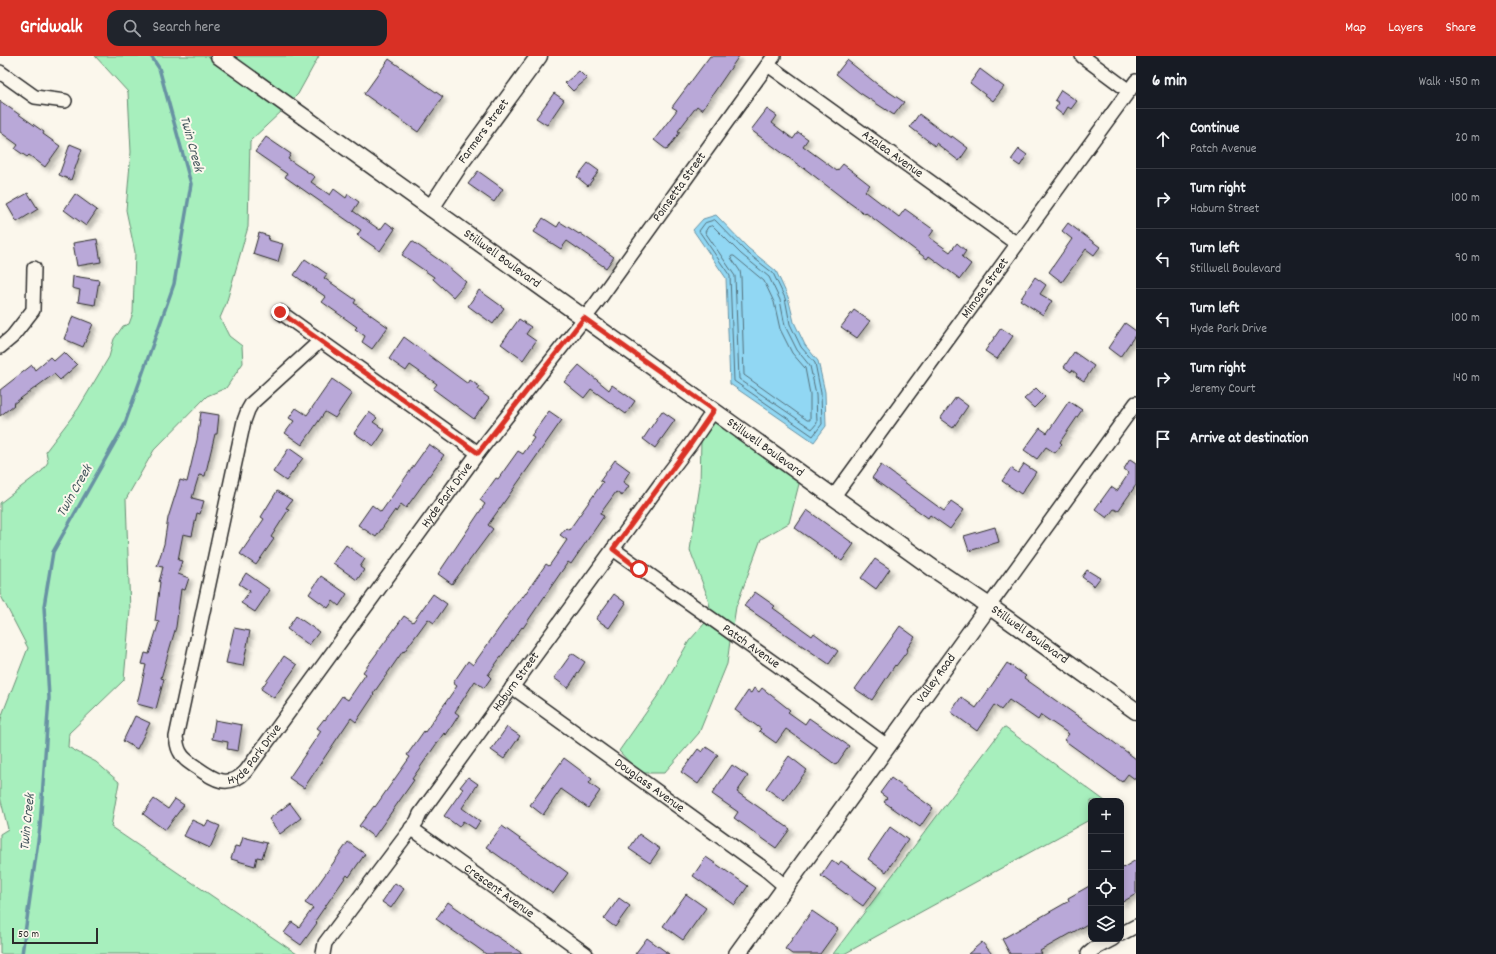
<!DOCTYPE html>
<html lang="en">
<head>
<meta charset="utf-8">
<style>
	body { margin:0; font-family:Dekko,sans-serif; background:#20242c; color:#f1f3f6 }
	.controls { position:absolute; right:12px; bottom:12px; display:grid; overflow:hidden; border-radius:8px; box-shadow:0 2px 10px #0003 }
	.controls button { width:36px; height:36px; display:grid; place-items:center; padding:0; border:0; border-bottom:1px solid #363941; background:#171b24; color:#f1f3f6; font:20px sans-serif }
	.scale { position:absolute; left:12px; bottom:10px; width:86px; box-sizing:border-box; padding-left:4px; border:2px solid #2b2b2b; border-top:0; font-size:11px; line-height:14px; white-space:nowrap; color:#2b2b2b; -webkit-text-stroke:3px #fbf7ec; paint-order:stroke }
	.stop { position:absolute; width:12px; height:12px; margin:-9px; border:3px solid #d93025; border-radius:50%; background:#fff }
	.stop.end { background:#d93025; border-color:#fff; box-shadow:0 1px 4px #0008 }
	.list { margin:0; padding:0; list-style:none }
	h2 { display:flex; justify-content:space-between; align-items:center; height:52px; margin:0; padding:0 16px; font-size:17px }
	h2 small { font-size:13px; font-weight:400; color:#9ea1a6 }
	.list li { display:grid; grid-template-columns:26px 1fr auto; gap:12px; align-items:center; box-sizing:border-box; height:60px; padding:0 16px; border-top:1px solid #363941 }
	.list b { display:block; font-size:15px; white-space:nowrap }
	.list p { margin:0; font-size:13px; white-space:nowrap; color:#9ea1a6 }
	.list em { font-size:13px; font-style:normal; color:#9ea1a6 }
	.icon { flex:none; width:22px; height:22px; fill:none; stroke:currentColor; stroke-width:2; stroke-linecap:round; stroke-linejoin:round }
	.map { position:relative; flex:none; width:1136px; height:898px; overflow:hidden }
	header { display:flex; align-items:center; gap:24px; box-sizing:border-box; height:56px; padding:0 20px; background:#d93025; color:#fff }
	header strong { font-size:19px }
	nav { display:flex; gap:22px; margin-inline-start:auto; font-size:14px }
	.search { width:280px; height:36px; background:#20242c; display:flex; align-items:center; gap:10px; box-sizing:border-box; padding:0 14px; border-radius:12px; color:#9ea1a6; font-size:15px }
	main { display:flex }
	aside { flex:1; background:#171b24 }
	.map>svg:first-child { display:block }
	.green { fill:#a7efbd; stroke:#698d74 }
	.water { fill:#91d7f3; stroke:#6892a3 }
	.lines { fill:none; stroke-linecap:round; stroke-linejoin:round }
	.shore { stroke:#54707b; stroke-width:1 }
	.stream { stroke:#6892a3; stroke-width:3.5 }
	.building { fill:#b9a8d8; stroke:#2b2b2b; filter:url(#shadow) }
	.minor-casing { stroke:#2b2b2b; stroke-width:16 }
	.tertiary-casing { stroke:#2b2b2b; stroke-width:19 }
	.minor { stroke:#fbf7ec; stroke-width:13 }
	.tertiary { stroke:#fbf7ec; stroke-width:16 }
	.route { stroke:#d93025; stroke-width:5 }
	.labels { text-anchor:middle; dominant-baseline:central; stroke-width:4; stroke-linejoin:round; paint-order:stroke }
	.street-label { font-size:13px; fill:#2b2b2b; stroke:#fbf7ec }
	.water-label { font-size:14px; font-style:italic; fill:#44565d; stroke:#fbf7ec }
</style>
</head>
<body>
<header>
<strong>Gridwalk</strong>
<div class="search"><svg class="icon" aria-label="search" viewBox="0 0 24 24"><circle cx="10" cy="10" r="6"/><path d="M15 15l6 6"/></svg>Search here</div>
<nav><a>Map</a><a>Layers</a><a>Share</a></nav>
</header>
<main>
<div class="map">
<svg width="1136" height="898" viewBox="0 0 1136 898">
	<defs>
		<filter id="shadow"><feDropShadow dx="3.5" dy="3.5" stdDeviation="2" flood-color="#0004"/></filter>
	</defs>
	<rect width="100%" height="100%" fill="#fbf7ec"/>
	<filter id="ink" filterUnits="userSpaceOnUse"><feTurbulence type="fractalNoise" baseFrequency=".025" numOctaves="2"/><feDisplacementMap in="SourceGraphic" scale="8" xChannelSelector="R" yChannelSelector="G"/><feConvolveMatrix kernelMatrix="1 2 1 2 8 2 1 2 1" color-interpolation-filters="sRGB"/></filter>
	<g filter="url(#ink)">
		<path class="green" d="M95,0H208L283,54L250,85L248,171L226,248L220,262L229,280L242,290L243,307L226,332L207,340L154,394L126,443L130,555L124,624L69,677L68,691L96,706L119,726L111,771L297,898H0V778L8,773L0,741V670L2,659L28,592L0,538V447L42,415L48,406L46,395L78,353L109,301L114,283L123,270L129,268L133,257L135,196L126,154L131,96L128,36Z
			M231,0H319L298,38L292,44Z
			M715,363L800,424L789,467L761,483L736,551L733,570L711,555L707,539L690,494L700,429L701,382Z
			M705,567L730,585L727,608L699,677L664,717H644L631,708L619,695L659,638L689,585Z
			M1004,671L1105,745H1091V763L844,898H833Z"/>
		<path class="water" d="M716,159L748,192L776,215L788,241L794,266L805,289L818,305L825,336L826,370L814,386L730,328L726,222L693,174L703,163Z"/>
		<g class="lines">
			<path class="shore" d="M715,164L745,195L773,217L785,242L790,268L801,291L815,307L821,337L822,368L813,380L734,325L730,220L699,175L705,167Z
				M713,170L741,198L769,221L780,244L785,270L797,294L810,310L816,338L817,367L812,373L739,323L735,220L705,176L708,171Z
				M732,200H734L764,225L774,246L780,273L792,297L805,312L810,338V364H807L744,319L741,221L740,215L731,202Z"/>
			<path class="stream" d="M22,898L40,771L49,642L44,550L53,496L124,370L174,228L191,128L159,12L151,0"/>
		</g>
		<path class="building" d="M710,0H739L702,54L697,50L678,75L680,76L667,94L654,84L677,54L672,51Z
			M389,3L443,41L418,76L364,38Z
			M847,4L877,28L904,46L894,59L860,37L836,18Z
			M980,13L1004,31L993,45L970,27Z
			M579,15L587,23L573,35L565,27Z
			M1061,34L1077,45L1071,53L1068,51L1063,59L1055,53L1059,47L1055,44Z
			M554,37L564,44L547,69L536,62Z
			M0,45L44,76L43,78L60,90L45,111L29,99L27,101L15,93L18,89L0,76Z
			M767,53L777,60L772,67L793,83L798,76L808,83L803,90L837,115L843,108L870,129L865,135L899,161L905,153L934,174L929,181L950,196L957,187L966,195L962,201L971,208L960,223L929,200L927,203L866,157L865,158L844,143L804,112V113L751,74Z
			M919,58L951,82L952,80L968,92L959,105L936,87L935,90L910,71Z
			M266,81L291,98L288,103L315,121L311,126L330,139L334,133L346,142L348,138L359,146L353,155L380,174L386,166L395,173L380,195L357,179L361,174L285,121L287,118L255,96Z
			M70,88L82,93L71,124L59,119Z
			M1019,93L1027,99L1020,110L1011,104Z
			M588,107L599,115L588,130L577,121Z
			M478,115L503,133L494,146L468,128Z
			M28,137L38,153L17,166L7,149Z
			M75,138L97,154L86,170L64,154Z
			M543,162L557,171L560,166L579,178L580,177L614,201L606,212L567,185L561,193L534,176Z
			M1068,167L1100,191L1094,199L1086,193L1062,226L1049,216L1072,183L1062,175Z
			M259,177L269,180L268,184L283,188L278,206L253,198Z
			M97,183L101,206L77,210L73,187Z
			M412,185L442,206L466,226L453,241L433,223L434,221L402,199Z
			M305,203L327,218L324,222L356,244L354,247L388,271L372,293L362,286L365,280L355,273L357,271L322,246L326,241L294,219Z
			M73,220L99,224L95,249L78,246L80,234L72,232Z
			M1035,221L1046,229L1040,238L1052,245L1043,259L1020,244Z
			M479,234L504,252L493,268L468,250Z
			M854,254L870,265L857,282L841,271Z
			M73,260L93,268L83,291L64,283Z
			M519,263L531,271L526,278L536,285L523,304L501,288Z
			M1125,267L1136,275V278L1120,301L1108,292Z
			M1001,272L1013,280L997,303L985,295Z
			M404,281L468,328L470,324L480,331L478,334L489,342L474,363L433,333L437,328L410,309L406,315L389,303Z
			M64,296L77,309L60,324L54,318L13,348L14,349L0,360V334L32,309L35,314L50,301L54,305Z
			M1074,296L1094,310L1084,325L1076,320L1077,318L1072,314L1071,316L1064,311Z
			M579,309L609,334L612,329L635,345L626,358L591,333L584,342L564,326Z
			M332,323L352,337L335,362L325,356L302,389L285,377L294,365L289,362L296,352L307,359Z
			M1036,332L1045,341L1034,352L1024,343Z
			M956,341L968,350L953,372L940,363Z
			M1069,345L1082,354L1060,386L1062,388L1055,397L1046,391L1037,403L1024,394L1040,372L1047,377Z
			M549,355L562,364L488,469L493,473L452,528L438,518L485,448L480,444L496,422L498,423L518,395L523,398L534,382L531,380Z
			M662,355L675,364L655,392L643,383Z
			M201,356L219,359L217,378H215L205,420L199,419L192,442L204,445L200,458L197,457L192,480L183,478L178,504L182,505L178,518L189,522L185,534L181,533L176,571L161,622L164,623L156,653L137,648L146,609L142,608L145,597L149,598L159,566L155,565L160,526H159L163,511L157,510L164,488L168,462L180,424L187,426L197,384Z
			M369,356L377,362L373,366L385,374L374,390L354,377Z
			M429,388L444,399L406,452L401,448L396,456L395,454L376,481L358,469L372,449L381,456Z
			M289,392L303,402L286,425L273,416Z
			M1130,403L1136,407V429L1118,455L1114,453L1107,462L1095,453L1111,431L1117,435L1129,417L1124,413Z
			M615,404L630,415L623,426L629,430L622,440L616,436L600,458L604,460L571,508L568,506L523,572L522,571L488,619L491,622L484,632L475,625L455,656L459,659L446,679L444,677L412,723L414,724L374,781L359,770L374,750L375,751L410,701L407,699L424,675L425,676L457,630L453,627L468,605L473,609L522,540L523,541L546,508L549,510L567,484L560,479L566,472L569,474L603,426L600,425Z
			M1024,408L1036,416L1021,438L1002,425L1011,412L1018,417Z
			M881,409L944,455L951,445L964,454L950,473L930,459L928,462L872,422Z
			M277,435L292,444L286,452L289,453L271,481L274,483L256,509L240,498L264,463L261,461Z
			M807,454L854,488L842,505L795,472Z
			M995,471L999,486L969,495L964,480Z
			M346,489L365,503L360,511L364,514L357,524L333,507Z
			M875,503L890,513L876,533L861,522Z
			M1087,514L1100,522L1094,530L1082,521Z
			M246,517L270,534L255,556L241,547L250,535L239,528Z
			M321,520L347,538L339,550L333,545L328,552L309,538Z
			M755,536L775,550L773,552L812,580L814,577L838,595L829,608L744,550Z
			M433,538L447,548L434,567L428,563L404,596L403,595L373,638L374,639L356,666L351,662L304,732L289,722L321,675L317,672L324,663L325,664L342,640L348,644L366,618L363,616L404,560L413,566Z
			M614,538L626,547L609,572L596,563Z
			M296,560L319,576L309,589L287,573Z
			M900,570L915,581L907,593L908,594L896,610L895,609L872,644L855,633Z
			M234,572L250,575L243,610L226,607Z
			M572,597L585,606L568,632L554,622Z
			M284,600L297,609L274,642L261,633Z
			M1007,607L1026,620L1024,622L1096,673L1136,703V724L1128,718L1122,726L1064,684L1069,678L1041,659L1038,664L1009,644L1001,654L994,649L977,675L951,656L961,641L976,652Z
			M754,632L759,636L762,632L790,654L788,656L805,668L809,662L849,690L836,709L786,673L776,687L759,675L761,673L735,654L748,635L751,637Z
			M135,660L150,667L137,693L123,685Z
			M215,664L242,669L238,695L227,693L228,686L212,683Z
			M507,671L520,680L504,703L491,694Z
			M706,691L718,699L698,728L681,716L698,693L702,696Z
			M789,700L807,714L784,745L766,732Z
			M564,702L592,723L589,727L600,735L588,752L561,733L543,759L530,749Z
			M732,709L748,720L737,736L790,773L776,792L734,762L738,756L712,738Z
			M468,721L478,728L462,752L480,765L475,773L463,765L459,771L444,760L463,733L460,731Z
			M891,722L933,752L920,771L884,746L887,742L880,737Z
			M154,743L168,753L175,743L184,749L165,774L143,758Z
			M290,747L301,762L280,778L269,763Z
			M192,764L205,770L208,765L220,770L210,792L184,780Z
			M502,770L568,817L553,838L486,791Z
			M890,771L908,784L886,816L868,803Z
			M639,778L660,793L650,807L629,793Z
			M243,781L267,787L262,802L257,801L255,810L231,803L235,790L240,791Z
			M348,786L365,798L349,821L347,819L315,865L317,867L301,889L284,877L292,866L299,871L313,852L305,847Z
			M706,801L748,830L735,849L693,820Z
			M832,804L838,809L841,805L877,831L863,850L821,820Z
			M1136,804V838L1121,847V813Z
			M395,827L404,833L391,852L382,846Z
			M1091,829V866L1040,895L1042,898H1010L1002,883L1069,845L1068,842Z
			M686,838L706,852L683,884L663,870Z
			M619,842L630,850L615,871L604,863Z
			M448,846L489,875L523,898H486L475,890L436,863Z
			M812,855L838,873L820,898H792L785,893Z
			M647,882L669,898H635Z
			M982,886L992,898H968Z"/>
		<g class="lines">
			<g class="minor-casing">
				<g id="minor">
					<path d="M1082,0L1129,35"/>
					<path id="s1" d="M768,9L1017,188"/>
					<path d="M0,16L35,41L65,45"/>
					<path d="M280,256L478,397"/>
					<path id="s2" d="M320,285L252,347L248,354L244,365L176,681C177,686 177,691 180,696C183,703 190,707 196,711C213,723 228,734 246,715L478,397L595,249L774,0"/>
					<path d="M0,291L12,281L33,254L34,212"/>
					<path id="s3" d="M834,440L1136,25"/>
					<path id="s4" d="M613,493L777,609L887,690"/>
					<path d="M989,550L1136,347"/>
					<path id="s5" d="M512,631L536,648L766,814L786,831"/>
					<path id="s6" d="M411,772L586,898"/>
					<path d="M1121,878L1136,870"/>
					<path id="s7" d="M323,898L325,887L417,765L420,758L661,427L690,389L714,354"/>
					<path d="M1088,898L1094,893L1113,883"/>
				</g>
			</g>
			<g class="tertiary-casing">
				<g id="tertiary">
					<path id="s8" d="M219,0L934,513L989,550L1136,655"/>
					<path id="s9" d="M431,152L460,108L539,0"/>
					<path id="s10" d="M737,898L989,550"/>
				</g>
			</g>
			<use href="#minor" class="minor"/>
			<use href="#tertiary" class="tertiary"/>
		</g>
	</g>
	<g class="lines" filter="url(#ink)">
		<path class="route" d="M280,256L478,397L584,262L714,354L690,389L613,493L639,513"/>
	</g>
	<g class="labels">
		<g class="street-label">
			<text stroke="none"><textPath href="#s9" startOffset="93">Farmers Street</textPath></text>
			<text stroke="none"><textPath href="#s1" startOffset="153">Azalea Avenue</textPath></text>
			<text stroke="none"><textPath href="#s2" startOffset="1257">Poinsetta Street</textPath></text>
			<text stroke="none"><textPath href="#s8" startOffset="348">Stillwell Boulevard</textPath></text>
			<text stroke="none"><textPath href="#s3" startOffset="257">Mimosa Street</textPath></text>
			<text stroke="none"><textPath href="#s8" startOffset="672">Stillwell Boulevard</textPath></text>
			<text stroke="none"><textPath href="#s2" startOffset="871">Hyde Park Drive</textPath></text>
			<text stroke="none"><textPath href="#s8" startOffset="996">Stillwell Boulevard</textPath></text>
			<text stroke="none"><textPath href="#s4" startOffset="169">Patch Avenue</textPath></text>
			<text stroke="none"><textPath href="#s10" startOffset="340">Valley Road</textPath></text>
			<text stroke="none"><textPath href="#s7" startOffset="335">Haburn Street</textPath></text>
			<text stroke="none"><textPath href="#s2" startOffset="547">Hyde Park Drive</textPath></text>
			<text stroke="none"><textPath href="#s5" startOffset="169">Douglass Avenue</textPath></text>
			<text stroke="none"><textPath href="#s6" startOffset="108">Crescent Avenue</textPath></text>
		</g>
		<g class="water-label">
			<text transform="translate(191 88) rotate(75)">Twin Creek</text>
			<text transform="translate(75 435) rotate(-60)">Twin Creek</text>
			<text transform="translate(28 766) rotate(-84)">Twin Creek</text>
		</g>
	</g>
</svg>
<div class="controls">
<button>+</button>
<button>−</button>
<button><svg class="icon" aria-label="locate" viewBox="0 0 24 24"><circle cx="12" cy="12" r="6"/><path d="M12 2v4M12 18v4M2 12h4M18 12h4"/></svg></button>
<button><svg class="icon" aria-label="layers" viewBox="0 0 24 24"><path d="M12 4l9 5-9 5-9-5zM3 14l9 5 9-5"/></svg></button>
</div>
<div class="scale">50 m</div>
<div class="stop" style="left:639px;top:513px"></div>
<div class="stop end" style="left:280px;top:256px"></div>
</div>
<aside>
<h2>6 min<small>Walk · 450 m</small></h2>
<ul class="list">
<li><svg class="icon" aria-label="ahead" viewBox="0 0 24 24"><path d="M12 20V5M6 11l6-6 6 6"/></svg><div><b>Continue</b><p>Patch Avenue</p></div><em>20 m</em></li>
<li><svg class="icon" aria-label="right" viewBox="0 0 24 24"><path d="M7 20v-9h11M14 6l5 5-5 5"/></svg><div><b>Turn right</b><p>Haburn Street</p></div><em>100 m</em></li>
<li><svg class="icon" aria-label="left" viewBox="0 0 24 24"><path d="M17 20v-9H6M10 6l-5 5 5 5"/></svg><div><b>Turn left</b><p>Stillwell Boulevard</p></div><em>90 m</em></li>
<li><svg class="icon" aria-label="left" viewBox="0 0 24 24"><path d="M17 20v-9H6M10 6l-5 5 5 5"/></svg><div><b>Turn left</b><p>Hyde Park Drive</p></div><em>100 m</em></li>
<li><svg class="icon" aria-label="right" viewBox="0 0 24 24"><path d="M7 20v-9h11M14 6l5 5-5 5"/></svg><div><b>Turn right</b><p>Jeremy Court</p></div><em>140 m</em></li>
<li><svg class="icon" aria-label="arrive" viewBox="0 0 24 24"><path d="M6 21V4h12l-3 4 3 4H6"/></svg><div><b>Arrive at destination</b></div></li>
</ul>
</aside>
</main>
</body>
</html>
